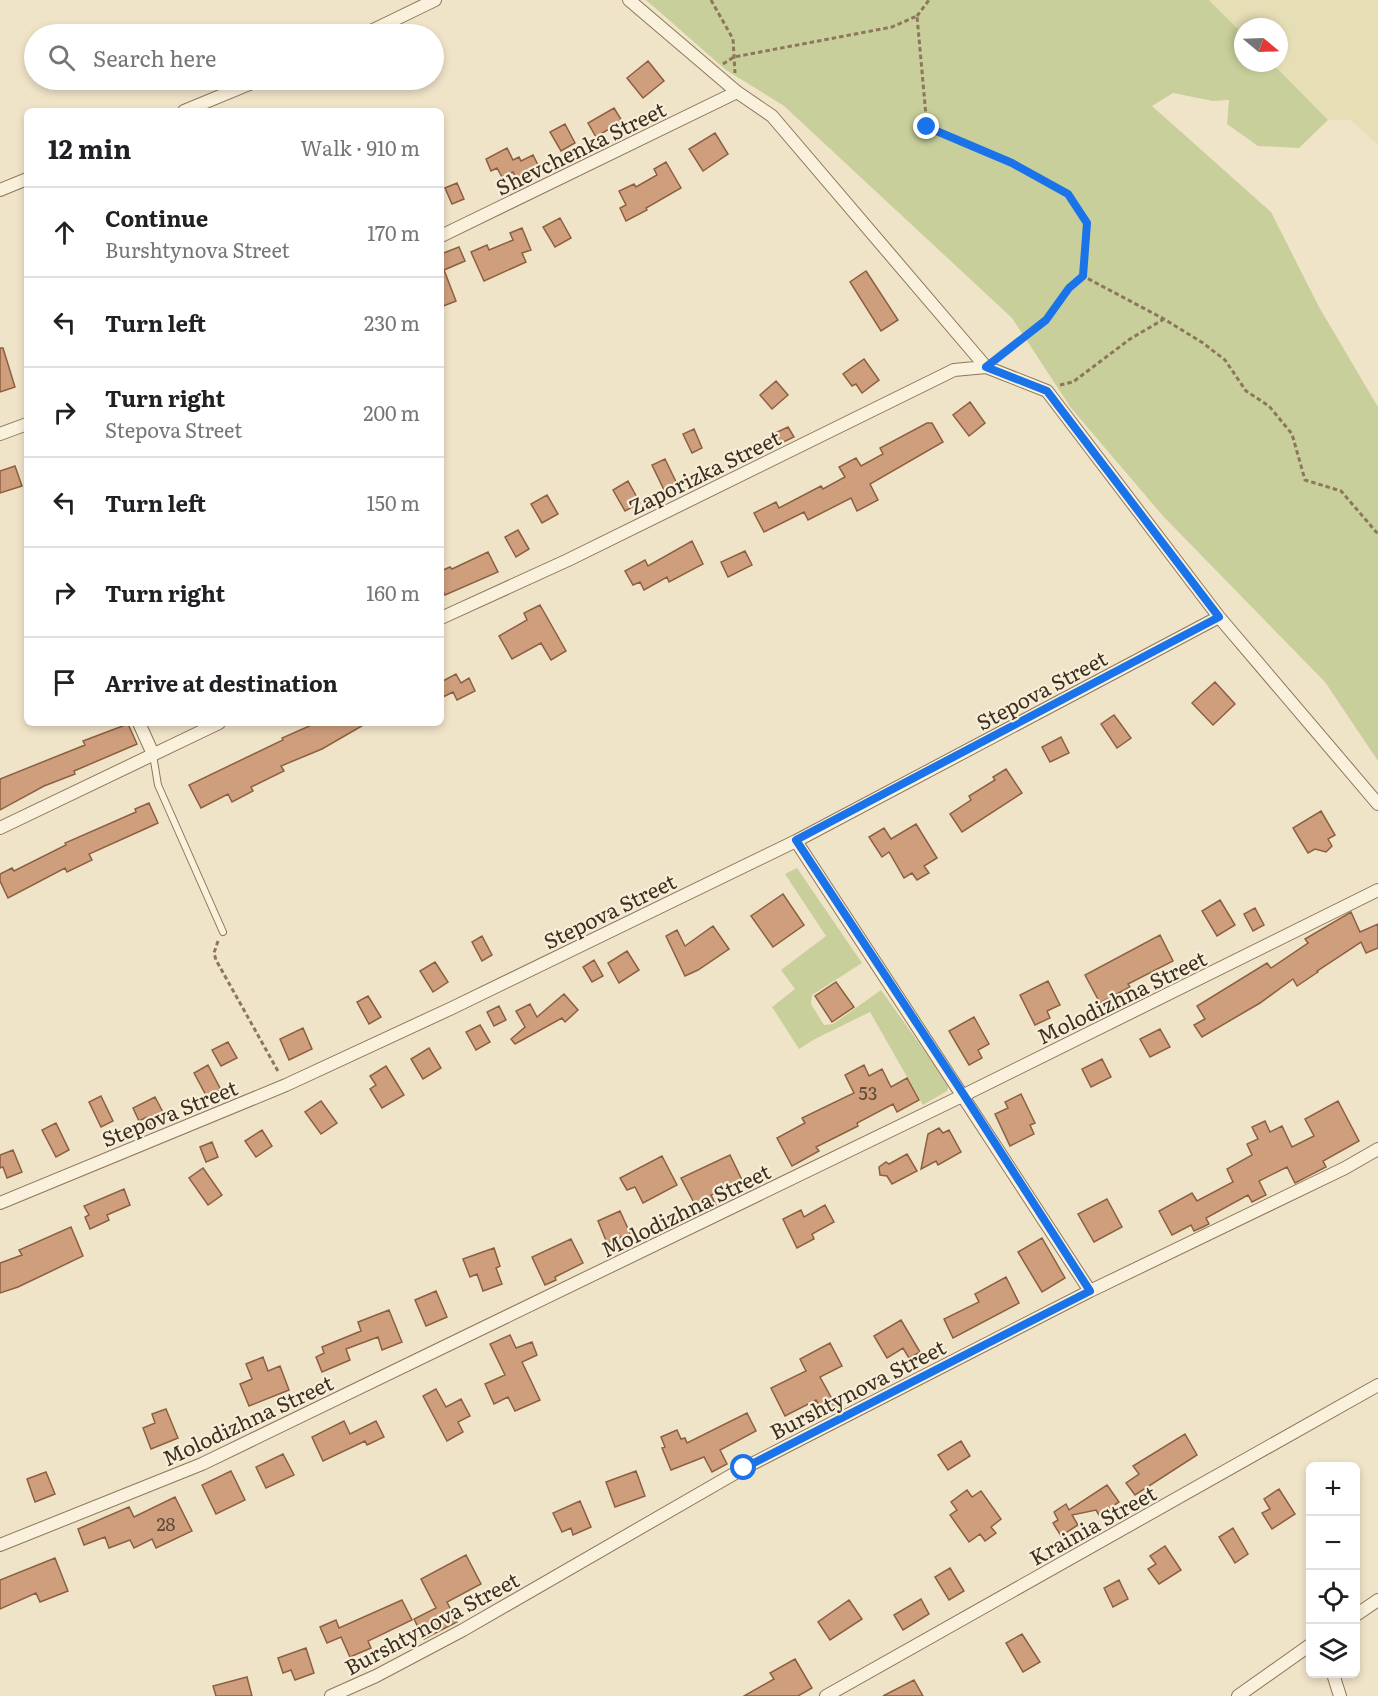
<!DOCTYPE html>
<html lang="en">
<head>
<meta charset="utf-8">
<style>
	body { margin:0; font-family:Literata,serif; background:#f2f2f2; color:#202124 }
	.controls { position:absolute; right:18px; bottom:18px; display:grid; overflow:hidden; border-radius:9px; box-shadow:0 3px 9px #0003 }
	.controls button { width:54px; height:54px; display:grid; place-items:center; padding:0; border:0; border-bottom:2px solid #e0e0e0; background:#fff; color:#202124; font:30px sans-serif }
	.compass { position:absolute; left:1234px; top:18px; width:54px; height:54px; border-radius:50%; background:#fff; box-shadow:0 3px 9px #0003; rotate:109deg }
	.stop { position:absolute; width:18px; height:18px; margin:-14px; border:4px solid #1a73e8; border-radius:50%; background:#fff }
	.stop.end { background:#1a73e8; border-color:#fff; box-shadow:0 2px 6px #0008 }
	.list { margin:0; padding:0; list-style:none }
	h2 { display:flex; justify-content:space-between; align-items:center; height:78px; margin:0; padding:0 24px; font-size:26px }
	h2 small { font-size:20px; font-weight:400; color:#757577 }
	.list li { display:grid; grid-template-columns:39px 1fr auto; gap:18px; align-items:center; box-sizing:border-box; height:90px; padding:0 24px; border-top:2px solid #e0e0e0 }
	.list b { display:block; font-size:22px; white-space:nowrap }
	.list p { margin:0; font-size:20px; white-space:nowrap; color:#757577 }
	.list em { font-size:20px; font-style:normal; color:#757577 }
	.icon { flex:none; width:33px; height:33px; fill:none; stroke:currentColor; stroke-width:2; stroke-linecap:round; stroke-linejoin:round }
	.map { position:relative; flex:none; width:1378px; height:1696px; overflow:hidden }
	.search { position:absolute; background:#fff; box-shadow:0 3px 9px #0003; left:24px; top:24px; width:420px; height:66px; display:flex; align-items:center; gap:15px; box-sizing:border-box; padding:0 21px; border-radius:33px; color:#757577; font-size:22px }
	.panel { position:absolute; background:#fff; box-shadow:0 3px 9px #0003; left:24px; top:108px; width:420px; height:618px; border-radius:9px }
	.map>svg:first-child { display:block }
	.farmland { fill:#e6deb5 }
	.green { fill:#c9cf9b }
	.building { fill:#cf9f7d; stroke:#8d5f41; stroke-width:1.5 }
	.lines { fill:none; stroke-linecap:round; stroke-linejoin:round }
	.service-casing { stroke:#8d765c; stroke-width:8 }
	.minor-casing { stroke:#8d765c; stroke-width:14 }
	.path { stroke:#8d765c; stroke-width:3; stroke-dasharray:4.5 3; stroke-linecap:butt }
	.service { stroke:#faf1dc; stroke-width:6 }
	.minor { stroke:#faf1dc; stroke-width:12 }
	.route { stroke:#1a73e8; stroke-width:8 }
	.labels { text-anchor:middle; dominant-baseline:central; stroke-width:4.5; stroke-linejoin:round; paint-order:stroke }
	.number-label { font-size:18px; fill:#624a37 }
	.street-label { font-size:21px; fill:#3d2e20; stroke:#f7eed8 }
</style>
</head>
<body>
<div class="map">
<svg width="1378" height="1696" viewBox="0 0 1378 1696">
	<rect width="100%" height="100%" fill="#f0e4c8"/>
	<path class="farmland" d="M1209,0H1378V145L1351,120H1328L1272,63H1279V27H1243V34Z"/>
	<path class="green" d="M646,0H1209L1243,34V63H1272L1328,120L1299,148L1258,146L1227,124L1229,100L1213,101L1173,93L1152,106L1271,212L1319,307L1378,407V761L1325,682L1163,516L1071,408L1012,318L784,106L726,70Z
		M797,868L862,963L812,995L811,1004L824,1025L833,1024L881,990L949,1085L947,1091L923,1105L870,1012L815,1039L799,1049L772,1007L795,989L781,970L826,936L785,874Z"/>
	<path class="building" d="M648,61L664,81L643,98L627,78Z
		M614,108L622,121L596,137L588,123Z
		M565,124L575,143L561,151L550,132Z
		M715,133L728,154L703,171L689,149Z
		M507,148L513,160L519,157L521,161L533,155L540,169L517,180L513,172L502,177L497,168L491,171L486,159Z
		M666,162L681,188L646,208L647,210L626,221L620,208L626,205L619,191L634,184L636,187L657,175L654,169Z
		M457,183L464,199L452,204L445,188Z
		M560,218L571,238L555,247L543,227Z
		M522,228L531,250L522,253L526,262L484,281L471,252L487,245L489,250L513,240L510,233Z
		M459,247L465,261L444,270L456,301L441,307V254Z
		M866,271L898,320L881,331L850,282Z
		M0,348H3L15,387L0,392Z
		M864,359L879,380L862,393L856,384L852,386L843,374Z
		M776,381L788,395L772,409L760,395Z
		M970,402L985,423L969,436L953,415Z
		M927,423H932L943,442L870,484L878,500L857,511L851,498L808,520L804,512L764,532L754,513L776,502L779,508L821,486L823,489L845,477L839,467L856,458L861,466L883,454L880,448Z
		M788,427L794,437L779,444L773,434Z
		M694,429L702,448L692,453L683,434Z
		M665,459L678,486L665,492L652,465Z
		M15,466L22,486L0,493V471Z
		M628,481L640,503L625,511L613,490Z
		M547,495L558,514L542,523L531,504Z
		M518,530L529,549L516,557L505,537Z
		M692,541L703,564L669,582L667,577L644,590L640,582L633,585L625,571L645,560L648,566Z
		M745,551L752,565L728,577L721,562Z
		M488,552L498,572L445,595L441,587V571L450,567L452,569Z
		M540,605L566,651L551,660L541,643L512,659L499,636L527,620L524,613Z
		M456,674L461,683L469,678L475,691L457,700L453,692L441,698V682Z
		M1215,682L1235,704L1213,725L1192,703Z
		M1114,715L1131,738L1117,748L1101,724Z
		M316,723H367L322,749L281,766L284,771L251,787L253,791L232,802L228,794L201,808L189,785L283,740L282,738Z
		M128,724L137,744L74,771L75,774L44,786L0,810V779L85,745L83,741Z
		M1061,737L1069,753L1050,762L1042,747Z
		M1006,769L1022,793L962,832L950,814L971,800L969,796L995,780L993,777Z
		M149,803L158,823L89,854L92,860L67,872L65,868L8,898L0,881V874L12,868L14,871L66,845L65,843L136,812L135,809Z
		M1321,811L1335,835L1328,839L1332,846L1326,852L1315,849L1308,853L1293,828Z
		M916,824L937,858L924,866L929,873L917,880L912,873L904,878L889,852L882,857L869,837L884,828L891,839Z
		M783,894L804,925L773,947L751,916Z
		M1220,900L1235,925L1217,936L1202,911Z
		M1255,908L1264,925L1253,931L1244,914Z
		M1351,912L1360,932L1378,924V948L1366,953L1361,942L1317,971L1318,972L1297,986L1293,979L1260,1003L1202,1037L1194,1025L1205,1019L1197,1006L1267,963L1271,968L1308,943L1305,939Z
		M713,926L729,949L698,970L685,976L666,936L677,930L685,946Z
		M1160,935L1173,961L1128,984L1130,987L1100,1003L1085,975Z
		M482,936L492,955L482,961L472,942Z
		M627,951L639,970L619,983L608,963Z
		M594,960L603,976L592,982L583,967Z
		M435,962L448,982L433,992L420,971Z
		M1048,981L1060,1005L1047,1011L1050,1018L1035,1025L1020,995Z
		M836,982L854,1007L832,1022L815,996Z
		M564,994L578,1010L565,1022L562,1018L515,1044L511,1039L525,1027L516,1011L530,1004L537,1017Z
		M368,996L381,1017L369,1024L357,1002Z
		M499,1006L506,1020L494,1026L487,1012Z
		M974,1017L989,1044L978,1050L982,1058L969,1065L949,1031Z
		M480,1025L490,1042L476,1050L466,1032Z
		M303,1028L312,1049L289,1060L280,1039Z
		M1160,1029L1170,1047L1150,1057L1140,1039Z
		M228,1042L237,1058L221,1066L212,1050Z
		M429,1048L441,1068L423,1079L411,1059Z
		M1102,1059L1111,1077L1091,1087L1082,1069Z
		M208,1065L221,1090L207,1097L194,1073Z
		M864,1065L869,1076L882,1069L891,1087L907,1078L919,1100L897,1112L893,1104L857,1123L858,1126L816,1147L819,1151L792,1166L777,1138L805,1123L802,1118L854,1093L845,1075Z
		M386,1066L404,1095L382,1108L370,1089L376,1085L370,1076Z
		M1021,1094L1035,1123L1030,1125L1034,1134L1010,1146L995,1114L1008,1108L1005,1102Z
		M101,1096L113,1121L101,1127L89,1102Z
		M155,1097L166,1118L151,1126L147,1117L139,1121L133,1108Z
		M321,1101L337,1123L321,1134L305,1112Z
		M1338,1101L1359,1141L1323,1161L1326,1167L1295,1183L1287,1167L1259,1181L1266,1195L1252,1202L1248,1195L1206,1218L1209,1224L1203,1227L1194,1231L1191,1225L1172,1235L1159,1211L1192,1193L1197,1201L1233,1182L1227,1169L1252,1155L1247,1144L1258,1139L1252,1127L1265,1121L1270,1132L1282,1126L1292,1147L1314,1136L1305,1119Z
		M56,1123L69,1150L56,1157L42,1130Z
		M939,1128L943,1133L949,1130L961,1152L938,1165L936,1161L921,1169L928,1134Z
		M262,1130L272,1146L256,1157L245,1141Z
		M212,1142L218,1157L206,1162L200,1147Z
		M13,1150L22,1172L7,1178L3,1167L0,1168V1155Z
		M907,1154L917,1171L892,1184L887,1176L880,1175L879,1167L886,1162L889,1164Z
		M730,1155L742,1180L711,1195L716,1205L700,1214L681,1178Z
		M662,1156L677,1185L643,1203L635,1187L627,1190L620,1178Z
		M203,1168L222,1195L208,1205L189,1178Z
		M124,1189L130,1205L107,1215L109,1220L90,1229L85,1217L89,1215L84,1206Z
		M1107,1199L1122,1227L1094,1242L1078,1214Z
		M825,1205L834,1222L812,1234L814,1239L797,1248L783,1219L801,1210L804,1217Z
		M620,1211L630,1233L607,1243L598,1221Z
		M71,1227L83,1256L18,1287L0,1293V1263L22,1255L19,1250Z
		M1042,1238L1065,1278L1042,1292L1018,1252Z
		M571,1239L583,1263L555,1277L556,1280L545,1285L532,1257Z
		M494,1248L500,1266L496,1268L502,1284L483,1291L477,1274L470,1277L463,1259Z
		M1006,1277L1019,1303L953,1338L944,1319L979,1302L975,1294Z
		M436,1291L447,1317L426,1326L415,1300Z
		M389,1310L402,1342L382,1350L378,1337L346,1349L350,1360L322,1372L316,1357L324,1353L322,1347L361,1331L358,1322Z
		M901,1320L920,1352L909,1358L903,1348L887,1358L874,1336Z
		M510,1335L516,1348L532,1342L537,1355L522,1362L540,1400L515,1411L508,1397L494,1404L485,1384L505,1375L490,1344Z
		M830,1343L842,1366L820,1377L837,1408L825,1415L816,1400L785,1416L771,1388L806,1371L800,1359Z
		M263,1357L268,1371L280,1366L289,1390L249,1406L240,1384L252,1379L246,1364Z
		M436,1389L446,1407L461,1399L470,1416L458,1422L463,1432L447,1441L423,1396Z
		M166,1409L178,1438L151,1449L143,1428L155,1423L152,1414Z
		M747,1413L756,1431L720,1450L727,1464L712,1472L704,1457L671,1470L662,1448L665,1447L661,1437L677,1430L681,1439L685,1438L687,1443Z
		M344,1421L350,1434L376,1421L384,1437L367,1445L365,1441L323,1461L312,1437Z
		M1185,1434L1197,1455L1135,1495L1126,1483L1139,1474L1133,1466Z
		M961,1441L970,1456L948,1470L938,1455Z
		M283,1454L294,1475L266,1488L256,1467Z
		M231,1471L245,1500L216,1514L202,1485Z
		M636,1471L645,1496L615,1507L606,1482Z
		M46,1472L55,1494L35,1502L27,1479Z
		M1107,1485L1119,1502L1099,1515L1096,1510L1072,1515L1078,1525L1061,1536L1053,1523L1058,1520L1054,1512L1066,1504L1069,1510Z
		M1279,1489L1295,1514L1272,1529L1262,1513L1270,1509L1264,1499Z
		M967,1490L972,1497L981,1491L1001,1519L991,1527L996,1533L985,1541L980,1534L969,1542L950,1515L957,1510L951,1502Z
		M175,1497L192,1531L156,1548L152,1539L134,1548L130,1540L109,1548L105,1537L84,1545L78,1529L129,1507L134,1517Z
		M580,1501L591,1527L573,1535L571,1528L562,1532L553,1513Z
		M1233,1528L1248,1554L1235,1563L1219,1537Z
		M1165,1546L1181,1570L1159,1584L1148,1569L1156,1564L1150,1556Z
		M466,1555L481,1584L447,1602L457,1622L424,1639L414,1619L436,1608L421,1579Z
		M55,1558L68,1591L40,1602L36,1593L0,1609V1580Z
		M950,1568L964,1591L949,1600L935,1577Z
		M1119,1580L1128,1599L1113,1607L1104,1588Z
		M921,1599L929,1614L903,1630L894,1615Z
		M402,1600L412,1620L368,1641L371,1648L350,1657L341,1637L327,1643L320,1627L336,1620L339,1628Z
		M849,1600L862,1619L830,1640L818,1622Z
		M1022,1634L1040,1662L1023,1672L1006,1643Z
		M306,1648L314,1673L295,1680L291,1670L283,1673L278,1658Z
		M795,1659L812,1688L798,1696H744L774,1679L770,1673Z
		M247,1677L252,1696H216L213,1686Z
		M914,1680L923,1696H883Z"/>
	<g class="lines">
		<g class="service-casing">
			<path id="service" d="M153,755L158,785L223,932"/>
		</g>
		<g class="minor-casing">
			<path id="minor" d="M629,0L737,92L772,116L986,367L1047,391L1219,617L1378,804
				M365,34L435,0
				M184,111L259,80
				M0,190L27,179
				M441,236L737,92
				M0,434L27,424
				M441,618L568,560L954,370L986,367
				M139,723L153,754
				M0,828L219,723
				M796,841L1090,1291
				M0,1203L286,1085L452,1008L796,841L1219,617
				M0,1545L202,1464L964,1095L1378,890
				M1356,1615L1378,1600
				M1333,1674L1340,1696
				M331,1696L376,1676L463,1630L744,1468L1090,1291L1345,1168L1378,1149
				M826,1696L1378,1385
				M1238,1696L1310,1645"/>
		</g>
		<path class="path" d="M711,0L733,39L735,73
			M917,16L929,0
			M723,64L734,57L892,27L917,16L927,127L1012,163L1068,194L1087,223L1083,276L1164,319L1203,343L1225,360L1246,391L1269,406L1292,434L1305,480L1341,491L1378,534
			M999,357L1046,320L1069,287L1083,276
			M1060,385L1073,382L1130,339L1164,319
			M218,941L214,953L216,960L279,1073"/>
		<use href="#service" class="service"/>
		<use href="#minor" class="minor"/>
	</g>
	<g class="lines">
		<path class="route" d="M744,1468L1090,1291L964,1095L796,840L1219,617L1047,391L986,367L1046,320L1069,288L1083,276L1087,223L1068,194L1012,163L927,127"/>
	</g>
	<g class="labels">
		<g class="number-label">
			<text x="868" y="1092">53</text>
			<text x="166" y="1523">28</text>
		</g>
		<g class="street-label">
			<text transform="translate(580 147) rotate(-26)">Shevchenka Street</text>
			<text transform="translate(704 471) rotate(-26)">Zaporizka Street</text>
			<text transform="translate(1041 689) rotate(-28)">Stepova Street</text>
			<text transform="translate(609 910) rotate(-26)">Stepova Street</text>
			<text transform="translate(1121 996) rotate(-26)">Molodizhna Street</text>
			<text transform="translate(169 1112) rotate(-22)">Stepova Street</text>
			<text transform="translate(685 1209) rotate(-26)">Molodizhna Street</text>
			<text transform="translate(857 1388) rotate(-27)">Burshtynova Street</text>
			<text transform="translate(247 1419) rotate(-25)">Molodizhna Street</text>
			<text transform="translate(1092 1524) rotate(-29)">Krainia Street</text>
			<text transform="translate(431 1622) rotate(-28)">Burshtynova Street</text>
		</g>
	</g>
</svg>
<div class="controls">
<button>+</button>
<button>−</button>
<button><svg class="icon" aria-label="locate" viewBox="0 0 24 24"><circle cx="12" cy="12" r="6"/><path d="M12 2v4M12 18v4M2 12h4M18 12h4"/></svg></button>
<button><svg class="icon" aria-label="layers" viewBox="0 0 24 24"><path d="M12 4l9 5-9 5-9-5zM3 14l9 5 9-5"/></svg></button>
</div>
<svg class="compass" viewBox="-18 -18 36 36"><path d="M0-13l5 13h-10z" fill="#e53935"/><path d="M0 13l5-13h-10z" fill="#757577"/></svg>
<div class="stop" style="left:744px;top:1468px"></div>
<div class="stop end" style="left:927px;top:127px"></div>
<div class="search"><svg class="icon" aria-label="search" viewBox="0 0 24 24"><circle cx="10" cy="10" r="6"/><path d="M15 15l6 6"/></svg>Search here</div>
<section class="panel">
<h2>12 min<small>Walk · 910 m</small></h2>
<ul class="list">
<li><svg class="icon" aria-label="ahead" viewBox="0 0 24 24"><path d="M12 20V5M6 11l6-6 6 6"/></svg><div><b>Continue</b><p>Burshtynova Street</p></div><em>170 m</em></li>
<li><svg class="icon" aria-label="left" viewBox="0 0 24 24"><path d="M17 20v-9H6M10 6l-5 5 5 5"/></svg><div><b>Turn left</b></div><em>230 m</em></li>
<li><svg class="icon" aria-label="right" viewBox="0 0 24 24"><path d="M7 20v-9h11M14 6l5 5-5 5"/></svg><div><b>Turn right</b><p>Stepova Street</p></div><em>200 m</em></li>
<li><svg class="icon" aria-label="left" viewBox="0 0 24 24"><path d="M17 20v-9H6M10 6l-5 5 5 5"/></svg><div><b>Turn left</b></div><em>150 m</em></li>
<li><svg class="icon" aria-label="right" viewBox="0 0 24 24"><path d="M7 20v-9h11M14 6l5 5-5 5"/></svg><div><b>Turn right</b></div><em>160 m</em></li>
<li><svg class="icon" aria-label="arrive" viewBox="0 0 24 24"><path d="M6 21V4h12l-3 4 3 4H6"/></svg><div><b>Arrive at destination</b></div></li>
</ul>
</section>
</div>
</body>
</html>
